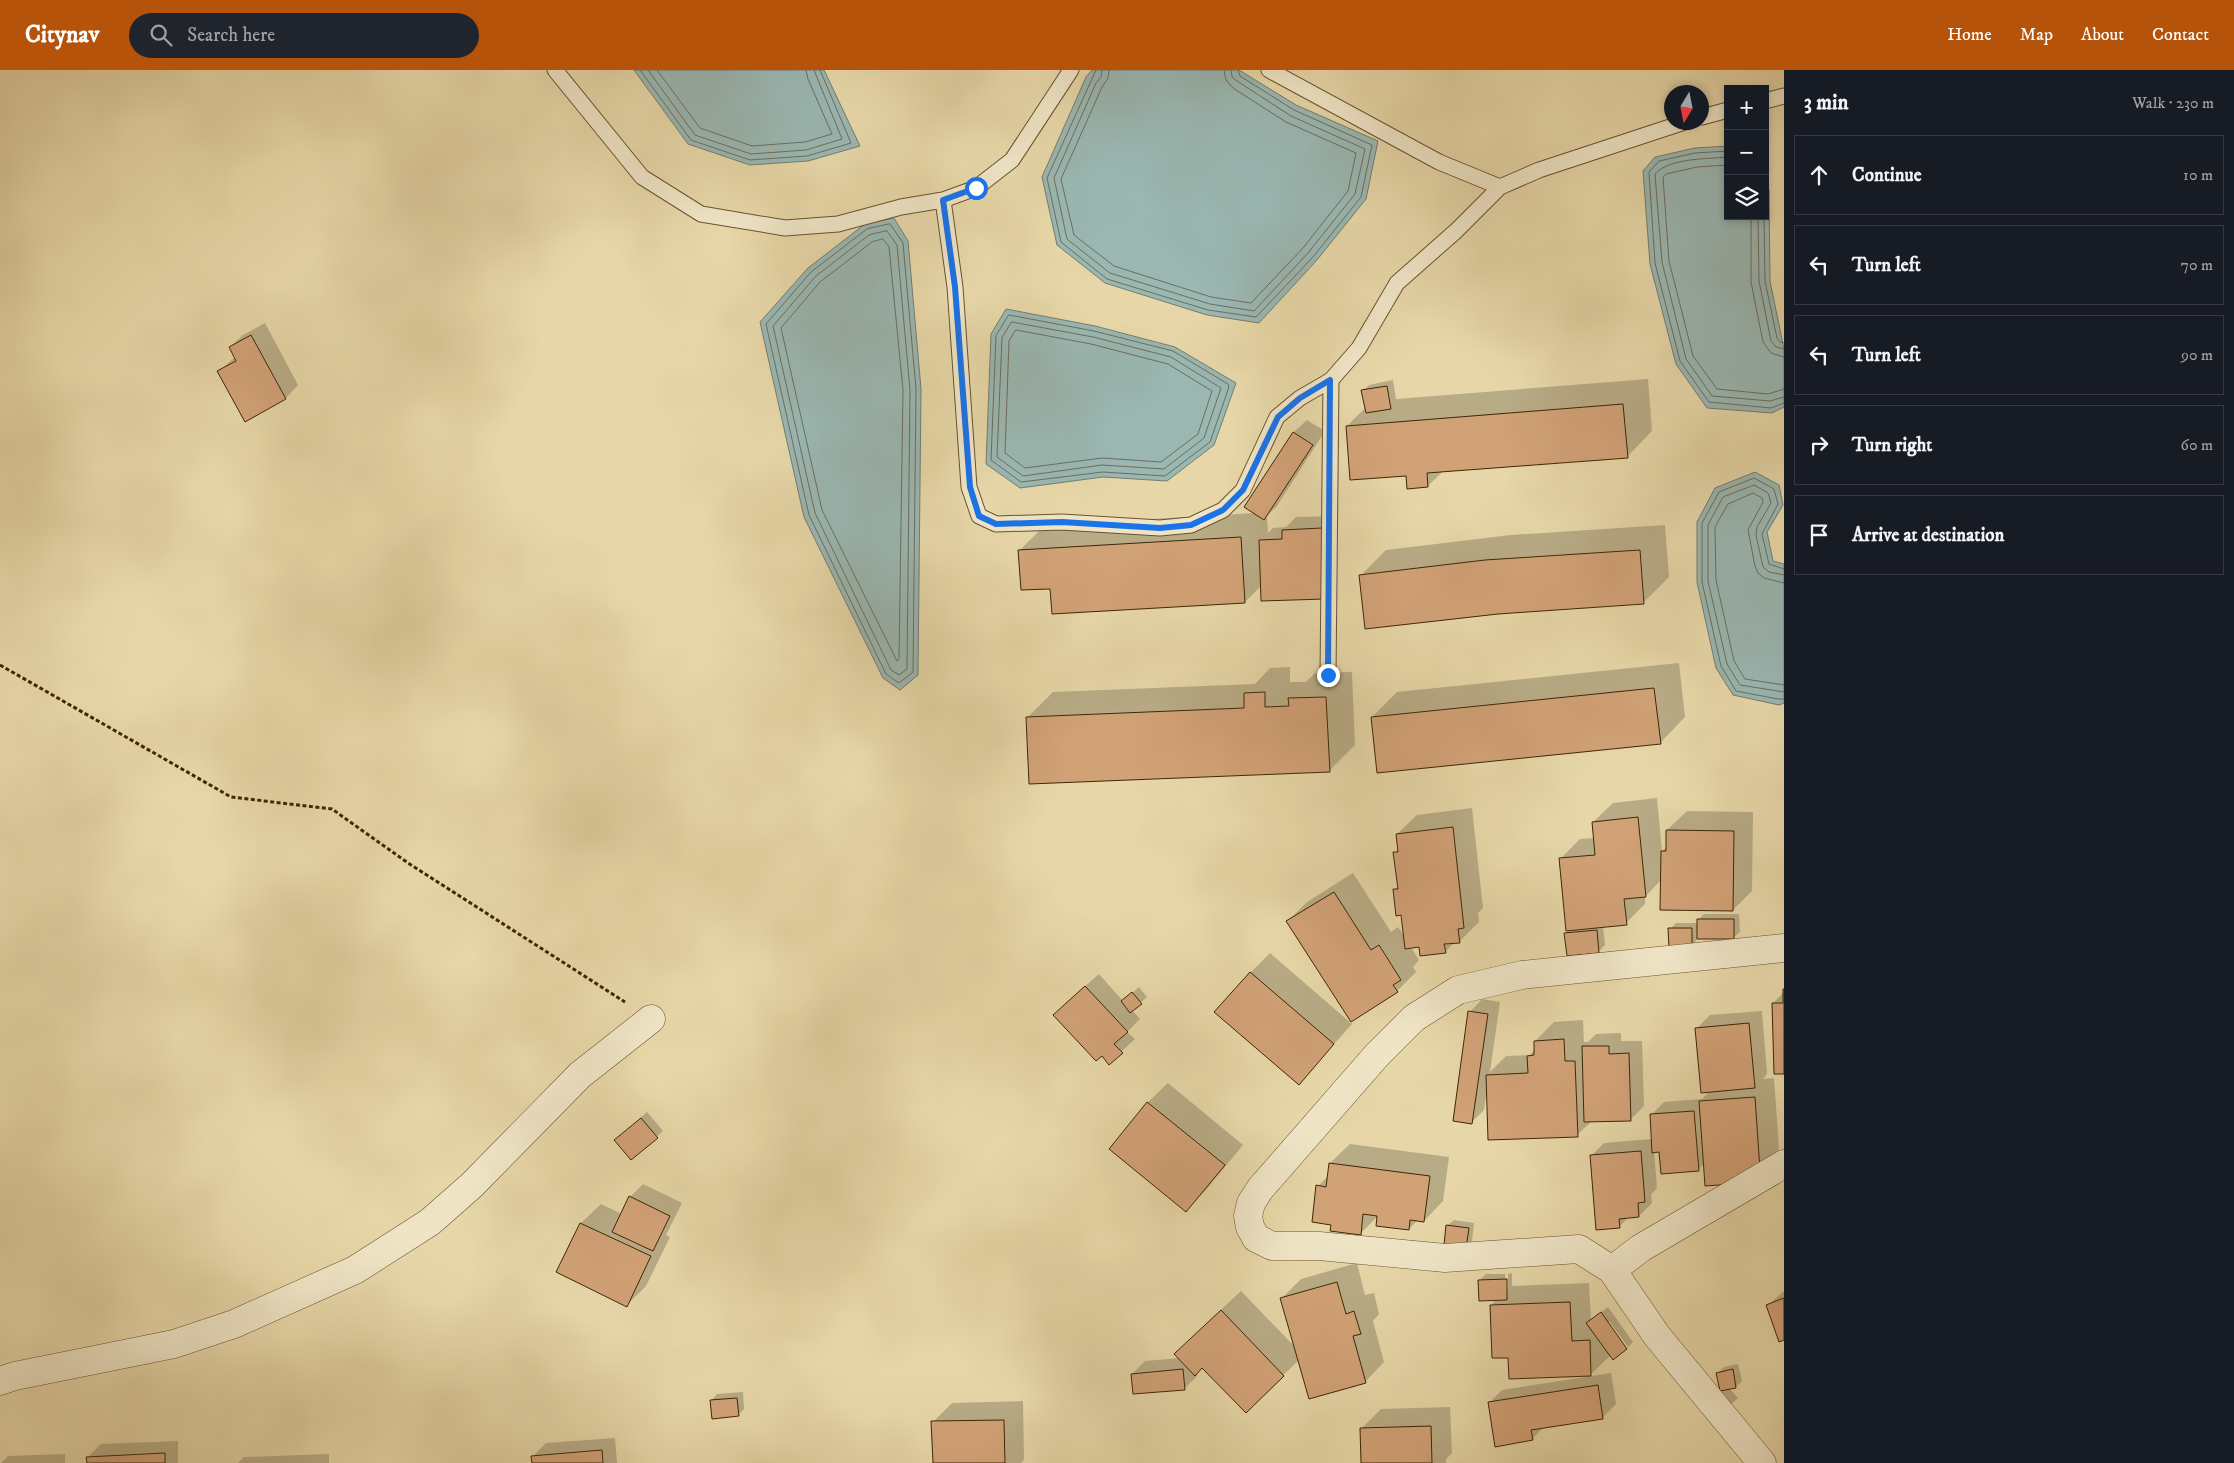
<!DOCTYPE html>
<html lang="en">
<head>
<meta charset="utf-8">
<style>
	body { margin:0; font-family:"IM FELL DW Pica",serif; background:#20242c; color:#f1f3f6 }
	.controls { position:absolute; right:15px; top:15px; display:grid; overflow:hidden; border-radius:0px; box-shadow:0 2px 8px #0003 }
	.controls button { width:45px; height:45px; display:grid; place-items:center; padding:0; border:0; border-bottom:1px solid #363941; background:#171b24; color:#f1f3f6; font:25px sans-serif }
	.compass { position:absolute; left:1664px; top:15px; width:45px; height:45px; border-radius:50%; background:#171b24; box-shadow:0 2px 8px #0003; rotate:190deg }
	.stop { position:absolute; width:15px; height:15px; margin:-11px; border:4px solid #1a73e8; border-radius:50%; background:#fff }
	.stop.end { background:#1a73e8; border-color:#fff; box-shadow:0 1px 5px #0008 }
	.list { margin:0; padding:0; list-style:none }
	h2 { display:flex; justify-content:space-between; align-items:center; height:65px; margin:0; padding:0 20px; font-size:21px }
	h2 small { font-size:16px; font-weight:400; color:#9ea1a6 }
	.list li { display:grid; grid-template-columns:32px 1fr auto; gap:15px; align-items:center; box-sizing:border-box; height:80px; margin:0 10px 10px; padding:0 10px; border:1px solid #363941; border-radius:0px }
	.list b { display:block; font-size:19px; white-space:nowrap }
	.list em { font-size:16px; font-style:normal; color:#9ea1a6 }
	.icon { flex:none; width:28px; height:28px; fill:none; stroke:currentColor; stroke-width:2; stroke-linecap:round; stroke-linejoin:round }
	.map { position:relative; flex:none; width:1784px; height:1393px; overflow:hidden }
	header { display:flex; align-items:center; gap:30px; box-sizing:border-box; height:70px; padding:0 25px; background:#b45309; color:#fff }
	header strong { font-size:24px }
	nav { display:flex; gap:28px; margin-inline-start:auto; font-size:18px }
	.search { width:350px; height:45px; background:#20242c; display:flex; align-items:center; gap:12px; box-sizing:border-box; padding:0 18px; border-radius:28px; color:#9ea1a6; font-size:19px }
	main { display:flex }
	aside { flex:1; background:#171b24 }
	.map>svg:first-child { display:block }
	.water { fill:#9ab7b2; stroke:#757d6d }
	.shadow { fill:#0003 }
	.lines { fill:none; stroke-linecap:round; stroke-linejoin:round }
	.shore { stroke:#6c6e5c; stroke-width:1 }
	.building { fill:#d2a277; stroke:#3e2606 }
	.service-casing { stroke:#68522e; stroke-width:17 }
	.minor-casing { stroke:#68522e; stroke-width:29 }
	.path { stroke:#3e2606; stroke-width:3; stroke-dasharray:4 2.5; stroke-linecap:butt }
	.service { stroke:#efe5c6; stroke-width:15 }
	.minor { stroke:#efe5c6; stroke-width:28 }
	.route { stroke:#1a73e8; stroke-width:6 }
</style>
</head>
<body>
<header>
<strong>Citynav</strong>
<div class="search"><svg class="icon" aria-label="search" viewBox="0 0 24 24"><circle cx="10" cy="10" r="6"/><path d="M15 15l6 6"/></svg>Search here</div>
<nav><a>Home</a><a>Map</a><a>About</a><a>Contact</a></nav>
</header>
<main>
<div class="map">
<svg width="1784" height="1393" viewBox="0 0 1784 1393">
	<rect width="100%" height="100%" fill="#e7d7a8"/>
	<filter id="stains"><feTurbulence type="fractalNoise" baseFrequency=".004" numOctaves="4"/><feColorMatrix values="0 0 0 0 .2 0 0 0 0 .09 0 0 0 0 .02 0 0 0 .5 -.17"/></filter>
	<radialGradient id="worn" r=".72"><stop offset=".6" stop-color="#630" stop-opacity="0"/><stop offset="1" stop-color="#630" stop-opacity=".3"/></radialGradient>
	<path class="water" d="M634,0H824L860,76L808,91L750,95L688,74Z
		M1092,0H1239L1296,35L1378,71L1366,129L1317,190L1259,253L1207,245L1105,213L1057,175L1042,107L1086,7Z
		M1728,76V146H1765V109L1769,120L1770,211L1784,279V337L1772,343L1707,338L1676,294L1650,194L1643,101L1655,87L1695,78Z
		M894,148L908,171L921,319L918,605L900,620L883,608L804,447L760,252L808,198L865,154Z
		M1006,239L1095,256L1175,277L1236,313L1214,375L1167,411L1103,407L1020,418L986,394L991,264Z
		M1755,402L1779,415L1783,435L1767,462L1773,491L1784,494V633L1779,635L1733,625L1716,598L1697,512V452L1715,418Z"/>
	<path class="shadow" d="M265,253L298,315L286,328L245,350L219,301L235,287L230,277L243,265Z
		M1648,309L1652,361L1627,387L1443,401L1428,416L1408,404L1347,356L1366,337L1363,321L1369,315L1393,310L1396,329Z
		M1307,350L1325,361L1277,436L1267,446L1268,463L1273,458L1286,457L1296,447L1335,446L1337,515L1324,528L1262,515L1245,532L1052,517L1020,480L1045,455L1256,443L1246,436L1294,362Z
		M1665,455L1669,507L1643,533L1360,506L1386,480L1511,465Z
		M1679,593L1685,647L1660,673L1372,647L1397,622Z
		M1290,597V612H1306L1315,603L1352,602L1355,675L1329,701L1027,648L1053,622L1255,614L1270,598Z
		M1657,728L1662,781L1667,776V760L1687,741L1753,742L1752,821L1733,840L1662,809L1645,827V834L1626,853L1603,856L1605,875L1599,881L1566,864L1571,859L1560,789L1580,769L1595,768L1593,752L1613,733Z
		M1472,738L1483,838L1478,843L1479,852L1460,871L1455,872L1445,882L1420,876L1411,877L1419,890L1413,897L1416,902L1397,921L1288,851L1307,832L1353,803L1391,862L1398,857L1405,867L1402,844L1394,820L1399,815L1395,783L1399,779L1397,764L1417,745Z
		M1704,844H1739L1740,862L1733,868H1698L1691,877L1670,859L1676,853H1698V850Z
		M1270,883L1352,954L1299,1013L1250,903Z
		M1099,904L1123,931L1139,917L1147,927L1132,940L1140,949L1127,962L1135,969L1109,993L1067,932Z
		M1784,922V1003L1773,933Z
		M1482,929L1500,932L1490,1002L1506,986L1530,985L1535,979V971L1554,952L1583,950L1584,972H1588L1596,964L1621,963V971H1642L1644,1036L1631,1049L1592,1051L1577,1065L1486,1026L1484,1040L1471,1053L1470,942Z
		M1762,941L1767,1004L1763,1009L1774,1008L1779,1079L1760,1099L1704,1094L1698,1100L1660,1081H1654L1657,1118L1651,1125L1652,1133L1639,1146L1629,1147L1619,1157L1591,1086L1604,1073L1652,1069L1651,1045L1664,1032L1702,1029L1710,1021L1697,958L1710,945Z
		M1168,1013L1243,1075L1205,1121L1186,1140L1110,1079L1148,1032Z
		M647,1042L663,1061L631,1089L622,1064Z
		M1350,1074L1449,1087L1443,1131L1424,1151L1418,1150L1409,1159L1378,1146L1360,1164L1333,1154L1318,1116L1329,1105L1330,1093Z
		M643,1114L682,1133L666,1165L670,1167L646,1216L627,1235L558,1202L581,1153L601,1134L622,1144L630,1127Z
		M1454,1150L1474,1153L1472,1171L1466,1177L1447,1156Z
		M1357,1193L1365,1225L1374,1223L1379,1244L1373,1251L1384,1292L1365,1312L1299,1290L1246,1341L1202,1296L1197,1302V1306L1184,1319L1132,1304L1145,1291L1180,1288L1195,1264L1241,1221L1296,1278L1282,1228L1301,1209Z
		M1512,1203V1216L1589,1213L1591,1250L1608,1237L1633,1272L1628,1277L1609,1251L1611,1285L1589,1306L1509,1286L1491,1235L1497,1229L1480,1210L1486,1204H1505L1506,1221L1508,1219V1204Z
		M1784,1221V1269L1768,1235Z
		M1738,1294L1742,1311L1736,1317L1729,1318L1738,1328L1722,1343L1715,1322L1721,1317L1718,1303L1724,1297Z
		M1611,1303L1616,1334L1603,1347L1545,1356L1532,1369L1489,1333L1502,1320Z
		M743,1322L744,1339L738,1345L711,1331L717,1324Z
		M1023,1331L1024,1390L1021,1393H934L933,1352L952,1333Z
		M1450,1337L1452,1383L1446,1389V1393H1363L1361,1359L1381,1339Z
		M615,1368L617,1393H533V1386L546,1373Z
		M178,1371V1393H88V1387L101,1374Z
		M65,1384V1393H1L8,1386Z
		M329,1384V1393H238L244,1387Z"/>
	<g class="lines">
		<path class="shore" d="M640,0L691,70L750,90L807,86L851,73L820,0
			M648,0L695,65L751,84L806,80L842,69L814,0
			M657,0L700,58L752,76L805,72L832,64L808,9L806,0
			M1096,0L1047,108L1061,172L1107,209L1208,240L1256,247L1313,187L1361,127L1372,75L1294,40L1240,6L1238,0
			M1102,0L1101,7L1096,13L1054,108L1067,169L1110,203L1210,234L1254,241L1308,183L1355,124L1365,79L1291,46L1237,11L1232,7L1231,0
			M1109,0L1108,8L1102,17L1061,109L1074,165L1114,196L1211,227L1251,233L1303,178L1348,121L1356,83L1286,52L1233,18L1226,10L1224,0
			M1728,81L1695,83L1659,91L1649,102L1655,193L1680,291L1709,332L1771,338L1784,333
			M1728,87C1707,89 1669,88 1655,104L1662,192L1686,289L1712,326L1770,331L1784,327
			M1728,95L1697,97L1666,104L1663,107L1669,191L1693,286L1717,319L1768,324L1784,319
			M1751,146V212L1763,272L1771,283L1784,287
			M1758,146L1759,211L1771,271L1776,277L1784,279
			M1764,146L1765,211L1777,268L1780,272L1784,273
			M890,154L903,173L916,319L913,602L899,613L886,604L809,445L766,254L811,202L867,159Z
			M887,161L897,175L910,320L907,599L899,605L891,600L815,443L773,256L816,206L869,165Z
			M883,169L889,177L903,320L899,589L897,591L822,440L781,258L820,212L872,172Z
			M1009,245L1094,261L1173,281L1228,314L1229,317L1210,372L1165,406L1103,402L1021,412L991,390L996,266Z
			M1012,252L1093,267L1171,287L1221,318L1204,368L1164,399L1102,395L1023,406L997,387L1002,268Z
			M1016,260L1091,274L1168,294L1212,321L1198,364L1161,392L1102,388L1025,398L1005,383L1009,271Z
			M1784,499L1769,494L1762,464L1778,434L1774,419L1754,408L1719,422L1702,453V512L1721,596L1736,621L1778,629H1784
			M1784,505L1769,502L1763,497L1756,465L1757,457L1771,433L1768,423L1754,415L1723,427L1708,455V511L1727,594L1740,615L1784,622
			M1784,513L1764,508L1758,503L1755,496L1748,460L1763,432L1762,428L1753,423L1728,434L1715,457L1716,510L1734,591L1745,609L1784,615"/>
	</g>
	<path class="building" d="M251,265L286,329L245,352L217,301L236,291L229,277Z
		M1387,316L1391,339L1366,343L1361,320Z
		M1623,334L1628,388L1427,403L1428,417L1407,419L1406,406L1350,410L1346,356Z
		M1293,362L1313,375L1264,450L1244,437Z
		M1322,458L1325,529L1261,531L1259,470L1282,469V460Z
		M1241,467L1245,533L1052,544L1050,519L1021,520L1018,480Z
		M1640,480L1644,534L1498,544L1365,559L1359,505L1485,490Z
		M1654,618L1661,674L1377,703L1371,647Z
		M1265,622V637L1289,636L1288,628L1326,627L1330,702L1029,714L1026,647L1244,638V623Z
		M1638,747L1646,827L1624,829L1627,855L1566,861L1559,788L1595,785L1592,752Z
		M1453,757L1464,858L1458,859L1460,873L1444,874L1446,883L1420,886L1419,877L1405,879L1401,845L1396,846L1393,819H1398L1393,782H1398L1396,764Z
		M1666,760L1734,761L1733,841L1660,840L1661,781H1666Z
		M1334,822L1371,880L1379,875L1401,910L1393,915L1398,922L1351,952L1286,851Z
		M1697,849H1734V869H1697Z
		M1668,858H1692V878H1669Z
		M1597,860L1599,883L1567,886L1564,863Z
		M1250,902L1334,974L1299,1015L1214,942Z
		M1085,916L1128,962L1114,974L1123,983L1109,995L1102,986L1096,991L1053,945Z
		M1783,919H1784V1004H1774L1772,933H1783Z
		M1132,922L1142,934L1130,943L1121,931Z
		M1468,941L1488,944L1472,1054L1453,1051Z
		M1749,953L1755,1018L1701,1023L1695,958Z
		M1564,969L1565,991H1575L1578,1067L1488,1070L1486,1005L1528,1003L1527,986L1534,985V971Z
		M1582,976H1609V984L1629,983L1631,1051L1584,1052Z
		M1755,1027L1760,1100L1745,1101L1746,1113L1705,1116L1699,1031Z
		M1147,1032L1225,1095L1186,1142L1109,1079Z
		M1694,1041L1699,1101L1661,1104L1659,1082L1652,1083L1650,1044Z
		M641,1048L658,1068L631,1090L614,1070Z
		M1641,1081L1645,1132L1638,1133L1639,1147L1619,1149L1620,1158L1596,1160L1590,1085Z
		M1329,1093L1430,1106L1424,1152L1410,1150L1409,1160L1376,1156L1377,1146L1363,1144L1361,1165L1330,1161L1331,1155L1312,1152L1316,1115L1326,1117Z
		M629,1126L670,1146L653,1181L612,1162Z
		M580,1153L651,1186L627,1237L556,1202Z
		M1446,1155L1469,1158L1466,1178L1444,1175Z
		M1507,1209V1230L1479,1231L1478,1210Z
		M1337,1212L1346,1244L1354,1241L1361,1264L1353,1266L1366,1313L1309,1329L1280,1228Z
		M1784,1228V1270L1779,1272L1766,1235Z
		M1570,1232L1572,1271L1590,1270L1591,1306L1509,1309L1508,1288H1492L1490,1235Z
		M1221,1240L1284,1306L1246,1343L1202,1298L1195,1306L1174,1284Z
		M1601,1242L1627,1279L1613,1290L1586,1253Z
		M1183,1299L1185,1320L1133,1324L1131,1304Z
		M1733,1299L1736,1318L1720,1321L1716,1303Z
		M1598,1315L1603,1349L1531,1360L1533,1370L1495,1377L1488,1332Z
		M737,1328L739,1346L712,1349L710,1330Z
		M1004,1350L1005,1393H933L931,1351Z
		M1431,1356L1432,1393H1361L1360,1358Z
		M602,1380L603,1393H532L531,1386Z
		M165,1383V1393H87L86,1387Z"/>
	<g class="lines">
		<g class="service-casing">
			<path id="service" d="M555,0L642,107L701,144L785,158L838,154L901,137L943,130L976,118L1012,90L1071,0
				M1269,0L1439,92L1500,117L1539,100L1685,52
				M1765,31L1784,26
				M1702,47L1728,40
				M943,130L955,217L969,417L979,446L996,454L1062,452L1160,458L1191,455L1223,440L1243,420L1277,347L1300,328L1331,310L1359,278L1397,213L1456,161L1500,117
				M1328,605L1331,310"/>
		</g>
		<g class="minor-casing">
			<path id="minor" d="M1612,1200L1641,1178L1784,1094
				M0,1311L15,1306L174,1274L234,1254L355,1200L430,1152L472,1115L580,1005L651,949
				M1762,1393L1657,1266L1612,1200L1579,1179L1445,1188L1319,1176H1272L1256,1168L1250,1157L1248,1146L1251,1133L1260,1119L1377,985L1414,948L1458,920L1522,905L1784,878"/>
		</g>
		<path class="path" d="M0,595L231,727L332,739L408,793L625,932"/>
		<use href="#service" class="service"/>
		<use href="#minor" class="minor"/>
	</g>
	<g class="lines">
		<path class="route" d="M976,118L943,130L955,217L970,417L979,446L996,454L1062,452L1160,458L1191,455L1223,440L1243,420L1278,347L1300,328L1330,310L1328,605"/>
	</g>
	<rect width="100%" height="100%" filter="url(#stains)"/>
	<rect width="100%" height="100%" fill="url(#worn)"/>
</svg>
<div class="controls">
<button>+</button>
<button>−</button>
<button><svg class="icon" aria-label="layers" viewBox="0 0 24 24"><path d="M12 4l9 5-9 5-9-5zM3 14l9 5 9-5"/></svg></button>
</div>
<svg class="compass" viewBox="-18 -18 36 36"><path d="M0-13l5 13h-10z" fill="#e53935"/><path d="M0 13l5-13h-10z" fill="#9ea1a6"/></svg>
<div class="stop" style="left:976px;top:118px"></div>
<div class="stop end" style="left:1328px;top:605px"></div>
</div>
<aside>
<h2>3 min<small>Walk · 230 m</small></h2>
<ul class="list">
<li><svg class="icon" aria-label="ahead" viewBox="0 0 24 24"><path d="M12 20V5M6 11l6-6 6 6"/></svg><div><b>Continue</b></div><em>10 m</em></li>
<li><svg class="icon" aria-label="left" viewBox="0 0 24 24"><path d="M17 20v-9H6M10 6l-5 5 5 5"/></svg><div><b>Turn left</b></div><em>70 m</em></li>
<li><svg class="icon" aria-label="left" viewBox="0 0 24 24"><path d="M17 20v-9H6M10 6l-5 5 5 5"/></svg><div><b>Turn left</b></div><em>90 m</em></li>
<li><svg class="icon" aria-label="right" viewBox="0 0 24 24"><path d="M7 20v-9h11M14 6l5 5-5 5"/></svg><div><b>Turn right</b></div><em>60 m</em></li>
<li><svg class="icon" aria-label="arrive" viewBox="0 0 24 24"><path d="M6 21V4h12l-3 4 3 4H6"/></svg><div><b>Arrive at destination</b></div></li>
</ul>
</aside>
</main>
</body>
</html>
